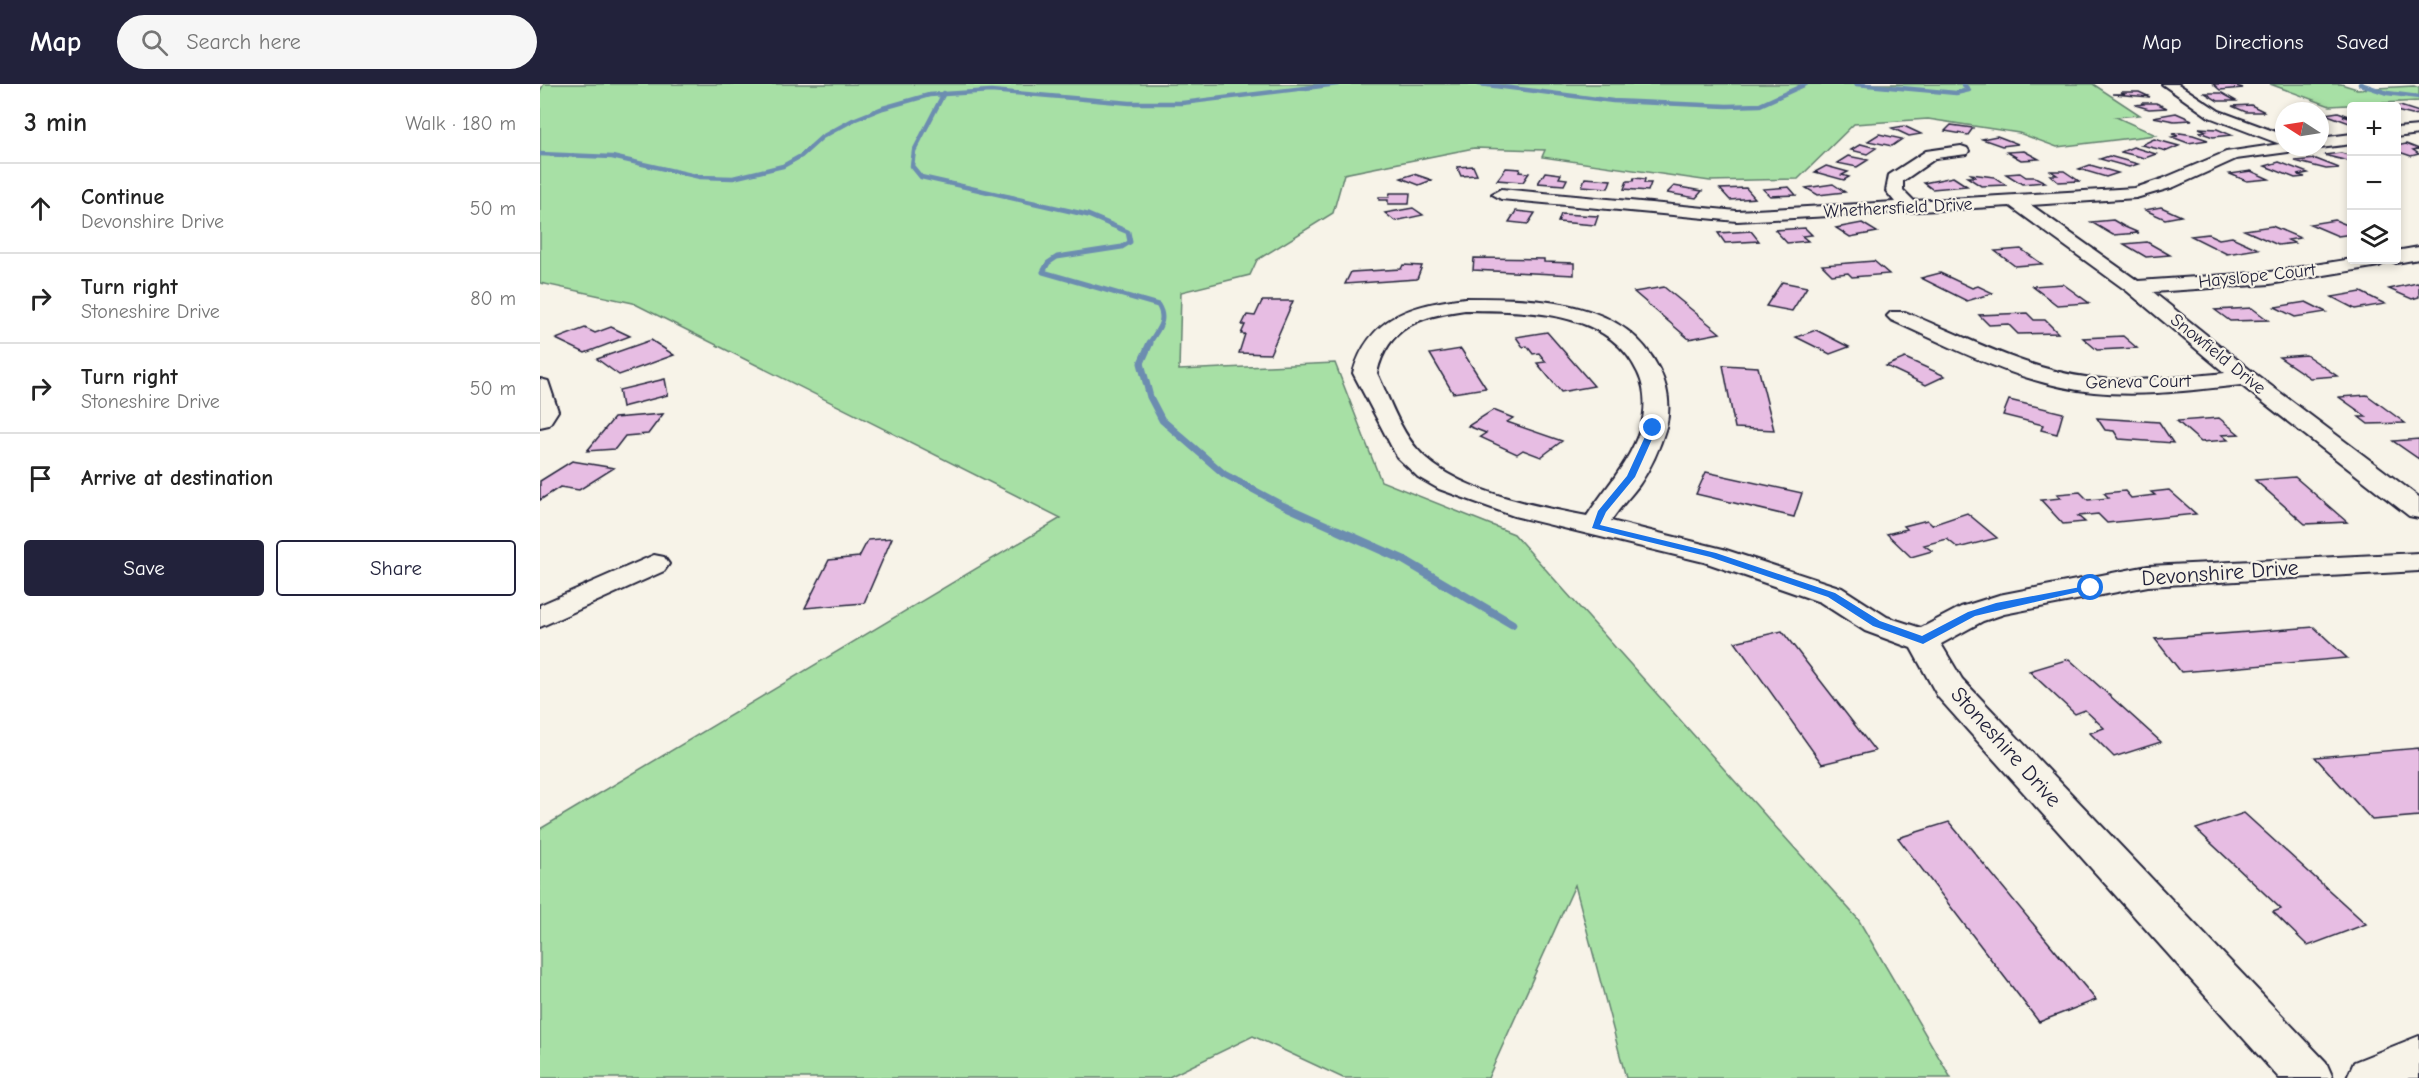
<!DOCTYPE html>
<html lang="en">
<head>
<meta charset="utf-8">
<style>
	body { margin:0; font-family:"Comic Neue",sans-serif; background:#f6f6f6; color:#222 }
	.controls { position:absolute; right:18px; top:18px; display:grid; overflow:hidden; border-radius:6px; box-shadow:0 3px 9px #0003 }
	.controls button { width:54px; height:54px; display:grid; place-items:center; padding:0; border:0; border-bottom:2px solid #e0e0e0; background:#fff; color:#222; font:30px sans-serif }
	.compass { position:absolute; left:1735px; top:18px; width:54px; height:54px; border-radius:50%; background:#fff; box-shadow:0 3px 9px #0003; rotate:282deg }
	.stop { position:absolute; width:18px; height:18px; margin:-14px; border:4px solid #1a73e8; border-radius:50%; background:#fff }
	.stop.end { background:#1a73e8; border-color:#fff; box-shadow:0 2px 6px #0008 }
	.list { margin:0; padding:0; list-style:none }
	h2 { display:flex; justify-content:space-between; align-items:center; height:78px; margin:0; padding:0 24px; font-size:26px }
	h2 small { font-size:20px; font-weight:400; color:#767676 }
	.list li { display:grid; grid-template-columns:39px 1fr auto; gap:18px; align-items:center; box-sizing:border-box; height:90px; padding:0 24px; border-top:2px solid #e0e0e0 }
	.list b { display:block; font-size:22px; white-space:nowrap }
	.list p { margin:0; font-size:20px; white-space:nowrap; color:#767676 }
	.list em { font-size:20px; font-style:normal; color:#767676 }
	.actions { display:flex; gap:12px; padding:18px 24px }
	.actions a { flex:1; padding:14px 0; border:2px solid #22223b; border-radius:6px; text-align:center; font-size:21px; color:#22223b }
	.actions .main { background:#22223b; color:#fff }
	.icon { flex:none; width:33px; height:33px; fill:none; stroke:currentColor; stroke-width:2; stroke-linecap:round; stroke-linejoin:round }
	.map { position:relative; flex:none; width:1879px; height:994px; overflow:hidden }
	header { display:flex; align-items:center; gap:36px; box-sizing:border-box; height:84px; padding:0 30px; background:#22223b; color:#fff }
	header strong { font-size:28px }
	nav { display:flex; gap:33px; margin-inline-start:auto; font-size:21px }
	.search { width:420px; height:54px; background:#f6f6f6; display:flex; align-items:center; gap:15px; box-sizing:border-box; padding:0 21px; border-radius:33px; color:#767676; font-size:22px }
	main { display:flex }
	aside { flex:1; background:#fff }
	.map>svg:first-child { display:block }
	.green { fill:#a7e0a5; stroke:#648170; stroke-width:1.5 }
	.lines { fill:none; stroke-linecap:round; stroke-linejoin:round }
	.stream-far3 { stroke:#6c8db0; stroke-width:4.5 }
	.stream-far2 { stroke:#6c8db0; stroke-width:5 }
	.stream-far1 { stroke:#6c8db0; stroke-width:7 }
	.stream { stroke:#6c8db0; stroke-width:9 }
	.building { fill:#e7bde3; stroke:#22223b; stroke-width:1.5 }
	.street-casing { stroke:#22223b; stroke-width:4 }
	.street { fill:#f7f3e8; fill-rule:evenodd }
	.route { fill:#1a73e8 }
	.labels { text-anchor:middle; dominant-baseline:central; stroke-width:4.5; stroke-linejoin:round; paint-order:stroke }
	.far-street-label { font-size:18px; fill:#22223b; stroke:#f7f3e8 }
	.street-label { font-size:22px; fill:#22223b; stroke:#f7f3e8 }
</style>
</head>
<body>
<header>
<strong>Map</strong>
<div class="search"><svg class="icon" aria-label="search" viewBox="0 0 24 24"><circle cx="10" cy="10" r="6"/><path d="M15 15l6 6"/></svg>Search here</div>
<nav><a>Map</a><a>Directions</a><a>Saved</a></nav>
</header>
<main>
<aside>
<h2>3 min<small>Walk · 180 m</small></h2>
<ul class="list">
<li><svg class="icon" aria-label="ahead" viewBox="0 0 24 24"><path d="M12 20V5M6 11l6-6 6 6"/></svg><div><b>Continue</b><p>Devonshire Drive</p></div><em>50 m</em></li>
<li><svg class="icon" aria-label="right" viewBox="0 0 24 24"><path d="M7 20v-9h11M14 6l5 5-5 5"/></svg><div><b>Turn right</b><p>Stoneshire Drive</p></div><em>80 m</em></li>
<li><svg class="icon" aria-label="right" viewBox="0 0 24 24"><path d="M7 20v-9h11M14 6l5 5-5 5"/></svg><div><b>Turn right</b><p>Stoneshire Drive</p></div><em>50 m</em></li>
<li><svg class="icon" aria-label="arrive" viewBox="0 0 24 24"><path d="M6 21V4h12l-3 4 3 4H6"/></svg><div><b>Arrive at destination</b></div></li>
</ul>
<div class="actions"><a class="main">Save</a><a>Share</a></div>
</aside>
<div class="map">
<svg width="1879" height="994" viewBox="0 0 1879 994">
	<rect width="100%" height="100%" fill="#f7f3e8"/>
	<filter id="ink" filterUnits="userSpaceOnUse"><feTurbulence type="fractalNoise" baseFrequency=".0167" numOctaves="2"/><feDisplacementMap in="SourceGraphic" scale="12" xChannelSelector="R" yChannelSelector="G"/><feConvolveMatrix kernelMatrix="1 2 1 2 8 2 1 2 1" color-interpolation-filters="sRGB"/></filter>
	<g filter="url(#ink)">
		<path class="green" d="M4,0H1553L1600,31L1576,33L1616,51L1517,63L1479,49L1388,35L1314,40L1258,95L1170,97L1002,73L1005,66L934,64L804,90L793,129L717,176L710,191L641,208L639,286L795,279L841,397L974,450L1318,835L1411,994H1086L1035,801L948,994H803L713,952L627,994H0V745L521,434L93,219L0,199V7Z
			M1730,0H1801L1817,5L1874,2L1879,4V17L1790,22Z"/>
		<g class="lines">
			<path class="stream-far3" d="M939,0L1073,17L1187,22L1220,21L1266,0
				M1316,0L1416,9L1429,6L1423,0
				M1820,0L1847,9L1879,13
				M404,9L374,67L372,82L381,93L475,114
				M0,70L72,73L160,93L193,94L243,82L261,72L282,53L313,36L343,24L389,11L451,7L590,19H642L798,0"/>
			<path class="stream-far2" d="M468,113L548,131L588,148L590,158L582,163L517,173L508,179L503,188L618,221C628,237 617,246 609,260"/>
			<path class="stream-far1" d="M610,259L601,279L610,313L622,336L684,390L742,421L800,447"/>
			<path class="stream" d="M797,446L864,476L972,540"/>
		</g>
		<path class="building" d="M1673,0H1689L1703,4L1680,6Z
			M1581,8H1599L1610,13L1573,10H1585Z
			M1665,9H1682L1696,17H1678Z
			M1601,19H1616L1627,24L1609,25L1595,21L1603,20Z
			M1711,21L1725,28H1706L1692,22Z
			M1860,22L1879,28V30L1872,31L1856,27V23Z
			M1798,28L1809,32H1803L1812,35V40L1785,30Z
			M1636,29L1652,36L1634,37L1613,33Z
			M1411,41L1433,44L1428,51L1405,47Z
			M1364,42L1381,50L1369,52L1352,44Z
			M1659,44L1677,45L1691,51L1673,53L1659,48L1666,47Z
			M1640,49L1653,51L1668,56L1648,59L1632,53L1638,52L1632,50Z
			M1339,50L1362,55L1352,62L1328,57Z
			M1457,52L1478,60L1462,62L1442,55Z
			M1614,55L1639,62L1627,67L1601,61Z
			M1321,60L1336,64L1327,70L1311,66Z
			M1866,60L1879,65L1873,66L1879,70L1871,72L1856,67V62Z
			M1593,63L1616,70L1605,74L1581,68Z
			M1484,67L1499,75L1481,76L1467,68Z
			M1801,69L1812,72V78L1784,71Z
			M1308,72L1328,76L1317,83L1297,79Z
			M1569,72L1598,80L1589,83L1560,75Z
			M1776,75L1799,84L1786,85L1755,77Z
			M1739,78L1768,89L1758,91L1765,93L1755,94L1725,82Z
			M1550,81L1578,89L1566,93L1539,85Z
			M933,82L937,91L921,92L917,83Z
			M1286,82L1308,88L1302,91L1309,93L1304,96L1275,88Z
			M966,84L980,85L979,88L989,89L983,98L957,96Z
			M1511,87H1524L1539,97L1518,98L1510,91H1517Z
			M1711,87L1729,95L1707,97L1690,90Z
			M1005,88L1021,90L1019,94L1027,95L1024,101L998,99Z
			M1480,89L1486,93H1495L1505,98L1482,100L1466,90Z
			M874,90L892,96L879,101L861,94Z
			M1431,90L1454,93L1466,101L1441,102L1427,93H1435Z
			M1413,93L1427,102L1392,105L1384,99Z
			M1045,94L1071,96L1068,104L1042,102Z
			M1094,94L1105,95L1104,99H1111L1108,107L1084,105L1087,97H1093Z
			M1293,100L1305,108L1278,111L1266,104Z
			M1134,102L1162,107L1156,114L1127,109Z
			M1249,103L1256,111L1230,112L1223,105Z
			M1206,104L1215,114L1190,116L1180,105Z
			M850,109H870L869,120H848V116H839V113H849Z
			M1621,123L1641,132L1625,135L1605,126Z
			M873,124L883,131L855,137L845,129Z
			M976,127L995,129L988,140L969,138Z
			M1021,130L1058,132L1055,141L1018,138Z
			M1573,136L1585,143L1599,149L1573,151L1551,138Z
			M1795,136L1812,143V150L1798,152L1770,140Z
			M1322,139L1337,148L1310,153L1296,144Z
			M1732,142L1760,154L1748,156L1754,159L1738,161L1704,146Z
			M1265,144L1272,151L1262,152L1268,157L1247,159L1235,146Z
			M1211,147L1219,157L1185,159L1178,149Z
			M1668,150L1679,155L1692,153L1718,165L1687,170L1651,152Z
			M1607,158L1630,171L1606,173L1584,160Z
			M1481,165L1502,180L1475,182L1455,167Z
			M934,174L1004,175V178L1034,179V191L933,186Z
			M1334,177L1349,190L1312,193L1308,189L1292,191L1282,181Z
			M863,181L882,182L877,195L805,200L811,188L861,185Z
			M1400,189L1432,204L1438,202L1453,209L1427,217L1381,194Z
			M1242,198L1267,203L1252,227L1226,222Z
			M1877,199L1879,200V213L1872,215L1849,205Z
			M1523,200L1549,219L1517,221L1492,202Z
			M1124,203L1180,249L1149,255L1094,208Z
			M1821,208L1845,220L1815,225L1792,213Z
			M722,217H753L730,270L699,269L705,250H701L705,241H702L707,231L715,232Z
			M1766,218L1786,228L1755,233L1735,223Z
			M1712,224L1728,236L1690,237L1675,226Z
			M1487,229L1494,236H1505L1518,249L1478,250L1468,240L1449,241L1439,231Z
			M71,243L90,252L45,269L16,255L45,244L55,249Z
			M1276,246L1309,263L1290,270L1256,253Z
			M1007,248L1054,302L1021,308L997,279L1006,278L999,269L993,270L987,262L983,263L976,253Z
			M1583,252L1597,264L1557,266L1543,254Z
			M111,256L134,271L79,291L57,275Z
			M921,265L946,304L913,309L890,270Z
			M1766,271L1797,292L1770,294L1739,273Z
			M1365,274L1405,292L1386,301L1346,282Z
			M1183,281L1218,283L1234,346L1195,344Z
			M125,295L128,311L82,323L79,306Z
			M1827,311L1865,339L1828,340L1819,333H1827L1799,313Z
			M1469,316L1523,329L1517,350L1501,346L1503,341L1463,331Z
			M953,326L973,334L967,338L1022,357L1001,373L983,366L977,370L940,353L946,349L928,342Z
			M123,330L108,350L85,352L75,365L47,367L74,334Z
			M1557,334L1619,338L1633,359L1579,355L1574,347L1565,346Z
			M1679,334L1699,350L1682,351L1688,356L1661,358L1637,337Z
			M1879,355V375L1853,357Z
			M32,377L74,384L39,406L20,403L0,416V397Z
			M1166,388L1262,409L1254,433L1156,410Z
			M1755,393L1807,438L1765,440L1715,396Z
			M1629,406L1656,430L1567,439L1558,430L1538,432L1545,438L1523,440L1501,416L1521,414L1517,410L1540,408L1548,416L1569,414L1564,409L1585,407L1591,414L1615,411L1611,408Z
			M1427,429L1457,454L1418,464L1407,455L1384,461L1392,467L1371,473L1347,450L1367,445L1364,442L1387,436L1392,441Z
			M352,454L324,519L265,524L289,476L319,473L328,456Z
			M1774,543L1807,574L1641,588L1615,555Z
			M1242,547L1335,667L1282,680L1195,558Z
			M1529,575L1621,658L1574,673L1550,649L1564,644L1545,626L1535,630L1489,587Z
			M1879,664V732L1832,736L1775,673Z
			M1704,729L1826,840L1768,862L1733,828L1741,825L1656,745Z
			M1409,738L1556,916L1499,938L1358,754Z"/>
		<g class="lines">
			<g class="street-casing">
				<path id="street" d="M1622,0H1638L1679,27L1744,51V63H1756L1748,68L1696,75L1634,103L1596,114L1491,121L1598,197L1730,188L1812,175L1856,176V167L1879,163V175L1856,179L1849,176L1839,182L1730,200L1613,208L1714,289L1879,413V434L1869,432L1701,301C1652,306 1603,313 1554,308C1482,301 1416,265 1351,236L1347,232L1351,228H1365C1426,253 1486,286 1552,294C1596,299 1642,293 1685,289L1587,207L1470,122L1197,137L961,115L952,110L961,105L1197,127L1355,118L1346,107L1349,91L1386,67L1421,62L1427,64L1429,67L1427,70L1396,74L1363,97V106L1374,117L1595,104L1622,95L1686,68L1740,60L1669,33Z
					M1879,42V50L1856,53V44Z
					M1812,50V60L1780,64L1778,63H1780V54Z
					M925,214C994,214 1085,214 1119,285C1128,303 1131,323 1126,343C1120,363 1111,384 1099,401C1090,413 1079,424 1071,437L1183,465L1302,504L1347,533L1381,544L1421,523L1459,511L1608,482L1879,469V487L1608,502L1464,530L1443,537L1401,560L1422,595L1786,978L1793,994H1739L1398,613L1371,564L1325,547L1280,518L1164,478L974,432L899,405L878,393L857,373L813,289C829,232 872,221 925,214ZM925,226C986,227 1069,225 1098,289C1106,306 1106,326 1101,343C1089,380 1067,401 1047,432C996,422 913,407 878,366C859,345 849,314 837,289C848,242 881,232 925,226Z
					M0,295L8,297L18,327L9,341L0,343Z
					M114,471L124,473L129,480L124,487L0,543V521Z
					M1879,952V994H1807L1814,978Z"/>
			</g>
			<use href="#street" class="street"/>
		</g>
	</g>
	<path class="route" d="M1113,342L1117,344L1095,393L1066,428L1060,441L1176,469L1295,509L1340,537L1382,552L1428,528L1456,519L1551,501L1555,504L1435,532L1383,560L1333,542L1288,513L1170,473L1052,444L1058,427L1087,392L1109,344Z"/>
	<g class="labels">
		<g class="far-street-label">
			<text transform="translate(1358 124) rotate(-3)">Whethersfield Drive</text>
			<text transform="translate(1717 192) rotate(-6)">Hayslope Court</text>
			<text transform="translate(1678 270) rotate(39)">Snowfield Drive</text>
			<text transform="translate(1598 298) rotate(-1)">Geneva Court</text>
		</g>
		<g class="street-label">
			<text transform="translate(1680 489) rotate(-4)">Devonshire Drive</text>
			<text transform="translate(1466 663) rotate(48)">Stoneshire Drive</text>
		</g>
	</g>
</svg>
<div class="controls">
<button>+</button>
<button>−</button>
<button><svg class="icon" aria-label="layers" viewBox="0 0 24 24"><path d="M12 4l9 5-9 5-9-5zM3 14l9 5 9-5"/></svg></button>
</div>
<svg class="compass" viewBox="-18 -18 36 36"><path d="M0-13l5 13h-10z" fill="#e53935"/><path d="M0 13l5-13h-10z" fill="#767676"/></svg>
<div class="stop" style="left:1551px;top:504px"></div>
<div class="stop end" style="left:1113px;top:344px"></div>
</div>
</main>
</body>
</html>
